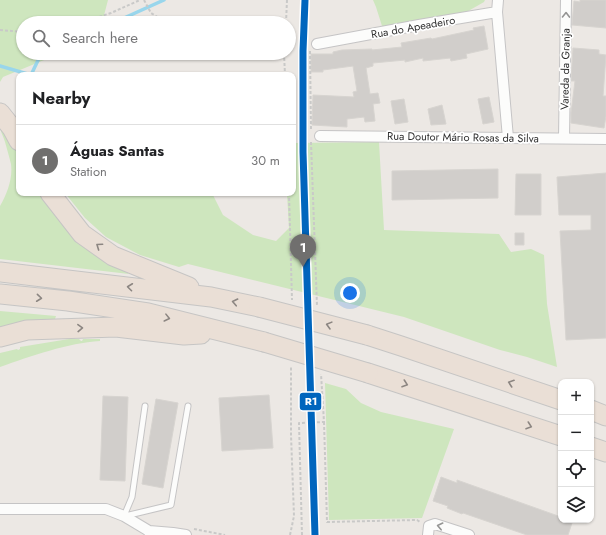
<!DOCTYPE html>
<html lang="en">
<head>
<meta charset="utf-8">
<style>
	body { margin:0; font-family:Jost,sans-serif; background:#f2f2f2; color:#202124 }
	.controls { position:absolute; right:12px; bottom:12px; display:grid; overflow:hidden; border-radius:8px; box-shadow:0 1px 3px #0004 }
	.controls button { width:36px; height:36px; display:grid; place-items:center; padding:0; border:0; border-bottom:1px solid #e0e0e0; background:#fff; color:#202124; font:20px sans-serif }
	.you { position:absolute; left:350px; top:293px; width:14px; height:14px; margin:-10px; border:3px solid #fff; border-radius:50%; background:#1a73e8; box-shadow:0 0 0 6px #1a73e833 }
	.badge { display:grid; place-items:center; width:26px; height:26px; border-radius:50%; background:#706f6e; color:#fff; font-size:13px; font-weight:700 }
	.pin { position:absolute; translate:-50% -33px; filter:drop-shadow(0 1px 2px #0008) }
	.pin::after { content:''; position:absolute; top:21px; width:14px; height:12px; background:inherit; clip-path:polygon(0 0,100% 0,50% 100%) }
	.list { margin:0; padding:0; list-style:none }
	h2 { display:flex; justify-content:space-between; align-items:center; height:52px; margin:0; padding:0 16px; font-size:17px }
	h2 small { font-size:13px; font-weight:400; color:#757577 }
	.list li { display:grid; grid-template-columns:26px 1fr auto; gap:12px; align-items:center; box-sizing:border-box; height:72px; padding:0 16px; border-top:1px solid #e0e0e0 }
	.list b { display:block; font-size:15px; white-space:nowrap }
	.list p { margin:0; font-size:13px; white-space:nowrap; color:#757577 }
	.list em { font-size:13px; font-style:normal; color:#757577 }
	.icon { flex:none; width:22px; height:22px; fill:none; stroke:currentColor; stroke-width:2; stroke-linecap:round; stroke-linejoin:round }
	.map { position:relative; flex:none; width:606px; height:535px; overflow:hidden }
	.search { position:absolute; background:#fff; box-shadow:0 1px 3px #0004; left:16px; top:16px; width:280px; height:44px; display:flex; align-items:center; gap:10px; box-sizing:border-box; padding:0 14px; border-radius:22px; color:#757577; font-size:15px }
	.panel { position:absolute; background:#fff; box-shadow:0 1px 3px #0004; left:16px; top:72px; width:280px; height:124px; border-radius:8px }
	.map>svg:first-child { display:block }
	.green { fill:#cee6be }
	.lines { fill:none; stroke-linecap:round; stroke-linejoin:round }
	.stream { stroke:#99d6ec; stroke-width:3.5 }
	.building { fill:#d1cecb; stroke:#d7d4d0 }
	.service-casing { stroke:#c5c4c5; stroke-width:7 }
	.minor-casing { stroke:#c5c4c5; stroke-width:12 }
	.motorway-casing { stroke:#c6c5c4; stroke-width:21 }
	.path { stroke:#c9c9c8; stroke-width:2; stroke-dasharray:3 2; stroke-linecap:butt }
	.service { stroke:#fcfcfb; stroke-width:5 }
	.minor { stroke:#fcfcfb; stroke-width:10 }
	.motorway { stroke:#eadfd6; stroke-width:19 }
	.motorway-bridge-casing { stroke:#c6c5c4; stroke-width:21; stroke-linecap:butt }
	.motorway-bridge { stroke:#eadfd6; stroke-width:19 }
	.rail-1-casing { stroke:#fff; stroke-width:10 }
	.rail-1 { stroke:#0065bd; stroke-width:7 }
	.oneway { stroke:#959594 }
	.oneway2 { stroke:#8c8682 }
	.labels { text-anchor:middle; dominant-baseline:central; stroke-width:3.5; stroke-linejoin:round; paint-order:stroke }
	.street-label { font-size:11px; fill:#2e2e2e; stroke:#fff }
	.line-badge { stroke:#fff; stroke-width:1.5 }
	.badge-label { font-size:11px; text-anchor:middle; font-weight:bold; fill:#fff }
</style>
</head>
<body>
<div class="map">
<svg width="606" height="535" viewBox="0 0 606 535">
	<rect width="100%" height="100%" fill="#ece8e4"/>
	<path class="green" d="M0,0H108L102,23H23V53H58L49,58L3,77L0,82Z
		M373,0H485L484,2L463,14L421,27L382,26L376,7Z
		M0,124L9,136L19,152V193H43L96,254L129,274L0,259V206C7,194 13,178 11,164C9,156 7,149 5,142C3,135 0,132 0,124Z
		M379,142L384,230L499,234L511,252L531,249L544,255L547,304L557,367L527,357L500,350L404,317L188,264L179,267L140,255L106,237L85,218L65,193H212L223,215L253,235L276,241L289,228L287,193H293V143Z
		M0,311L56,316L55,319L15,325L0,329Z
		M69,339H79L81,341H82L83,339H100V341C68,343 31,356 0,367V353L17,349L18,350L20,349V347Z
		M325,383L346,389L361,403L381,412L454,429L422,518L329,520Z"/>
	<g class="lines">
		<path class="stream" d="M113,23L164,0
			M0,66L31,75L41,54L44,53"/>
	</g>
	<path class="building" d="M580,0H606V28L572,25L574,1L580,2Z
		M484,26L488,49L466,54L467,58L451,61L450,58L423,61V58L405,62V60L373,63V66L366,68L370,94L378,93L380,103L373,104L375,121L365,122L364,117L347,119V127L312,125L313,95L354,97L353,92L357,91L353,66L323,70V72H311V54H333V52L342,50L372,49V50L402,47L401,43L431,38L432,39L474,30L473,28Z
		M573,48L599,50V54L606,55L603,96H606V116L604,128L571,123V113L575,81H571Z
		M489,97L494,122L483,124L478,99Z
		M404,99L408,122L395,124L391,101Z
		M442,105L446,124L431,125L428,109Z
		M498,169V198L392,200V171Z
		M606,173V338L566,340L560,231L591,230V215H559L557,177Z
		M516,174H541V215H515Z
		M515,233H524V245H515Z
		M269,395L273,448L222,451L219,398Z
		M103,396L128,397L125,481L100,480Z
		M156,399L178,403L163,488L142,484Z
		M441,477L457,483V480L561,517V520H573L568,535H527L463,513L462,514L447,508L448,506L433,501Z"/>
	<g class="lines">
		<g class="service-casing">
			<path id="service" d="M124,516L132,497L145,406
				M125,516L171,505L188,406"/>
		</g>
		<g class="minor-casing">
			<path id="minor" d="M498,0L497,12L508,138
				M317,44L419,25L497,12
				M320,136L606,139
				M564,138L566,0
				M0,509H106L124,516L149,531L150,535
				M149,531L173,533L186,535
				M428,535L429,526L435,524L469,535"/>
		</g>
		<g class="motorway-casing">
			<path id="motorway" d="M0,113L12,128L19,141
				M50,193L82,234L113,256L189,287
				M0,272L211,297L259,307
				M0,294L68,301L148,313L264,342
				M367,335L401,346L561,400
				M0,337L27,330L116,327L184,335L201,334
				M368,373L561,436
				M591,410L606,416
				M591,447L606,452"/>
		</g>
		<path class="path" d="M144,0L151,13L159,18
			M80,23L111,13L140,0
			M286,23L287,0
			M0,30L23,32
			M310,51L311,131
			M284,53L285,75
			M311,142L317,306
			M289,193L292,300
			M324,422L327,522L417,520L420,522
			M194,529L225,535
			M290,535L294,516L291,435V366
			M302,535L299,423L324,422L321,374"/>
		<use href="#service" class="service"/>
		<use href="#minor" class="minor"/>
		<use href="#motorway" class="motorway"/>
		<g class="motorway-bridge-casing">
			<path id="motorway-bridge" d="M259,307L367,335
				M264,342L368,373"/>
		</g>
		<use href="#motorway-bridge" class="motorway-bridge"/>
		<g class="rail-1-casing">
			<path id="rail-1" d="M305,0L303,51V152L315,535"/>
		</g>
		<use href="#rail-1" class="rail-1"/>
	</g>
	<defs><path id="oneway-chevron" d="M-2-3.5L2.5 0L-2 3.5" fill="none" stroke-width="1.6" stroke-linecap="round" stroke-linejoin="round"/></defs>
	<g class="oneway">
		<use href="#oneway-chevron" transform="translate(566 15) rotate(-89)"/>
		<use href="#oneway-chevron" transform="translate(440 526) rotate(-167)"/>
	</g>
	<g class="oneway2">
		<use href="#oneway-chevron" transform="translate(99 246) rotate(-145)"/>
		<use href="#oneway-chevron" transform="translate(130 287) rotate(-173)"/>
		<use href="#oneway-chevron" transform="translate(39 298) rotate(6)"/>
		<use href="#oneway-chevron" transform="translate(235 302) rotate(-168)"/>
		<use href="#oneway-chevron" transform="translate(167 318) rotate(14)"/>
		<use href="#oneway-chevron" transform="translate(329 325) rotate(-165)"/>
		<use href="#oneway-chevron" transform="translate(80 328) rotate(-2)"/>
		<use href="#oneway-chevron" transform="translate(511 383) rotate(-161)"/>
		<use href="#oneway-chevron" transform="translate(405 384) rotate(19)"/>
		<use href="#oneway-chevron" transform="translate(529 426) rotate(19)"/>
	</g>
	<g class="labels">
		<g class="street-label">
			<text transform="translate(413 27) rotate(-10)">Rua do Apeadeiro</text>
			<text transform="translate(565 69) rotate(-89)">Vareda da Granja</text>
			<text transform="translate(463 137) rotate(1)">Rua Doutor Mário Rosas da Silva</text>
		</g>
	</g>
	<rect class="line-badge" x="299" y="392" width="23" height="19" rx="4" fill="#0065bd"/>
	<g class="badge-label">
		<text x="311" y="405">R1</text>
	</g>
</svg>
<div class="controls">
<button>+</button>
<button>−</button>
<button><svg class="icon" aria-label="locate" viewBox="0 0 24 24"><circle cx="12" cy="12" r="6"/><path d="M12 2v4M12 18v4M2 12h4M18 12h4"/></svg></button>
<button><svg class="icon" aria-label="layers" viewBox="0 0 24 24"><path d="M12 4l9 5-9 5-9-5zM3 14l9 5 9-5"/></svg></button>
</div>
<div class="you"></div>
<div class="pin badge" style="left:303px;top:267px">1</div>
<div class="search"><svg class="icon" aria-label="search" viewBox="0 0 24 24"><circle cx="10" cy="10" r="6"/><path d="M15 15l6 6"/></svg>Search here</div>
<section class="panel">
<h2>Nearby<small></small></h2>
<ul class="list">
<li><span class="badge">1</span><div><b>Águas Santas</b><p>Station</p></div><em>30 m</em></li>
</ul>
</section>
</div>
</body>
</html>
